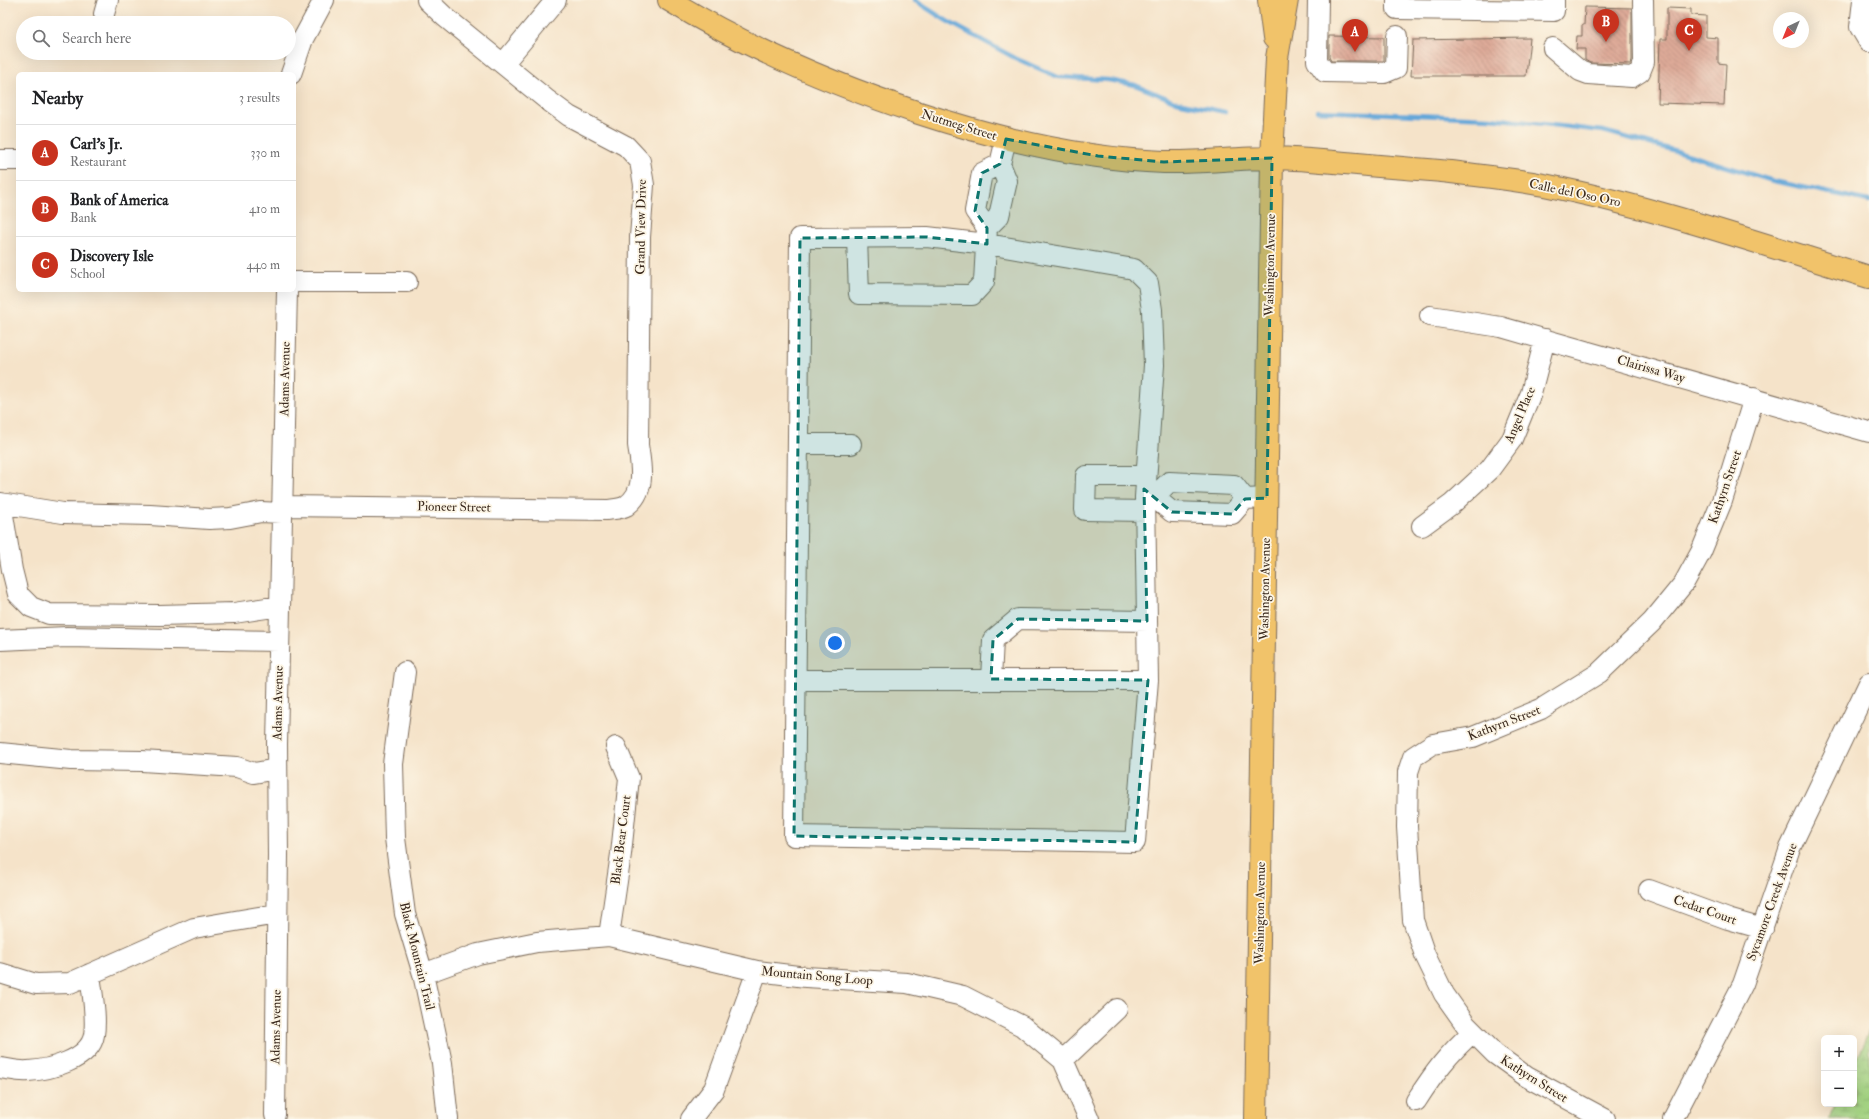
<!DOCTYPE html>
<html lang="en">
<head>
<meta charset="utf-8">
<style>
	body { margin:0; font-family:"IM FELL Double Pica",serif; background:#f2f2f2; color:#202124 }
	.controls { position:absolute; right:12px; bottom:12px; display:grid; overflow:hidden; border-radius:6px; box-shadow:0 4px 16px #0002 }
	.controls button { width:36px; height:36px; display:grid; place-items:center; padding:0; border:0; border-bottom:1px solid #e0e0e0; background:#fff; color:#202124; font:20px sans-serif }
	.compass { position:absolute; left:1773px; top:12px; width:36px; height:36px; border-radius:50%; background:#fff; box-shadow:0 4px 16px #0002; rotate:223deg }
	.you { position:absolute; left:835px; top:643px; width:14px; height:14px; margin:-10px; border:3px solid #fff; border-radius:50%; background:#1a73e8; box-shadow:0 0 0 6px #1a73e833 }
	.badge { display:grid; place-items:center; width:26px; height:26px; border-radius:50%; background:#c8321e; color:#fff; font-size:13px; font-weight:700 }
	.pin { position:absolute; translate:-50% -33px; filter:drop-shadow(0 1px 2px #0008) }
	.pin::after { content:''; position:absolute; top:21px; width:14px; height:12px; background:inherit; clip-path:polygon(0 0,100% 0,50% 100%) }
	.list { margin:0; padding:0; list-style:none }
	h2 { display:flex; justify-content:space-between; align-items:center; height:52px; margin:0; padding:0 16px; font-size:17px }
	h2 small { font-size:13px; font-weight:400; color:#757577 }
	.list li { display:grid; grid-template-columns:26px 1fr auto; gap:12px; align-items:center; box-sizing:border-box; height:56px; padding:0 16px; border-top:1px solid #e0e0e0 }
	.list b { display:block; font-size:15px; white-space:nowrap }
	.list p { margin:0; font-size:13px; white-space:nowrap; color:#757577 }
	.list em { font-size:13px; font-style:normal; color:#757577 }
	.icon { flex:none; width:22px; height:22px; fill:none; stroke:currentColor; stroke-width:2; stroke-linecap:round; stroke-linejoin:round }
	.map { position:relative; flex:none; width:1869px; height:1119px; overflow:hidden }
	.search { position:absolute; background:#fff; box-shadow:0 4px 16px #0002; left:16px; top:16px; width:280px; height:44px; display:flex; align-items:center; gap:10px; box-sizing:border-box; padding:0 14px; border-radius:22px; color:#757577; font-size:15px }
	.panel { position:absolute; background:#fff; box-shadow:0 4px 16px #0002; left:16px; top:72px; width:280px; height:220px; border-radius:6px }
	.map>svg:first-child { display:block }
	.wetland { fill:url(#wetland-marsh); stroke:#707f50 }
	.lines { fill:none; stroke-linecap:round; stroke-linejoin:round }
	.stream { stroke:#65a7d9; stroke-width:4.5 }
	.building { fill:url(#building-back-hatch) }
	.minor-casing { stroke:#7c6b5a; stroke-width:22 }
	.major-casing { stroke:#7c6b5a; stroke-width:24 }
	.minor { stroke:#fff; stroke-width:20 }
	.major { stroke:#f1c36a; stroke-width:22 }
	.marked { fill:#0f766e; fill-opacity:0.2; stroke:#0f766e; stroke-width:3; stroke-dasharray:8 5; stroke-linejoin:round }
	.labels { text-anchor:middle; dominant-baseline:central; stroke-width:3.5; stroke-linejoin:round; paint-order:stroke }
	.street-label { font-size:13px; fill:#3b2a1e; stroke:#fcf5e5 }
</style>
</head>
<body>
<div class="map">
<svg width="1869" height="1119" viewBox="0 0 1869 1119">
	<defs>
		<pattern id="wetland-marsh" width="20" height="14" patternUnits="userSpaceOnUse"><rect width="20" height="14" fill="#a4d483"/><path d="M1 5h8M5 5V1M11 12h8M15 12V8" fill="none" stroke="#8eb671"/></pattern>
		<pattern id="building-back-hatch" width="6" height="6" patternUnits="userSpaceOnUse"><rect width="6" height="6" fill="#deaa99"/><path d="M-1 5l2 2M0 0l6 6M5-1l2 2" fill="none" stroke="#b58b7c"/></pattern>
	</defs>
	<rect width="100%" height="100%" fill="#fcf5e5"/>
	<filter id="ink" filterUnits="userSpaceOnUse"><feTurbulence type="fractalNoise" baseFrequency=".025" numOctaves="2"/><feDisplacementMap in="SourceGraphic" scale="8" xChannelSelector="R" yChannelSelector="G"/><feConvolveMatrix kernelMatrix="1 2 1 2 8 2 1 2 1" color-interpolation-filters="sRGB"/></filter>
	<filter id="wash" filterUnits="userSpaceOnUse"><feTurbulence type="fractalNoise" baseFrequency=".012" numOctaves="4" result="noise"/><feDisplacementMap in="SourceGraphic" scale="16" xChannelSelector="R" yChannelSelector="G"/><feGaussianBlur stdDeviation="0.9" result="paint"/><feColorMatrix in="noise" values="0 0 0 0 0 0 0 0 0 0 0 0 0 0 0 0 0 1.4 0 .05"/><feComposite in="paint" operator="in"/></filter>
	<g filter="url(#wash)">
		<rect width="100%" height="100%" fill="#f5e3c9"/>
		<path class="wetland" d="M1869,1031V1119H1829L1835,1104H1854V1063Z"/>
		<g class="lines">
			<path class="stream" d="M914,0L947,21L1015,58L1058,77L1108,80L1135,85L1177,102L1225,112
				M1317,111L1491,118L1603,131L1680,152L1773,181L1869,201"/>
		</g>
		<g id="blocks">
			<path class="building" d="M1585,7L1632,8V60L1631,64L1590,63L1585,60V49H1576L1577,36H1582V25H1584Z
				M1667,8L1691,9V15L1706,16V37L1718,38V63L1726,64L1724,105L1658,103L1660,39H1667Z
				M1329,36L1384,37V61H1331L1329,57Z
				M1530,38L1526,76H1411L1413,40Z"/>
		</g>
	</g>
	<g filter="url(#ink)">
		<use href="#blocks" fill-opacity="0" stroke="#7c6b5a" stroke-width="1"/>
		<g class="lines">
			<g class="minor-casing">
				<path id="minor" d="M1318,0L1317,61L1325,72L1384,73L1396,68L1397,36
					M1397,0V9L1554,11V0
					M1863,0L1860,27L1869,42
					M104,14L108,0
					M1553,48L1580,71L1588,74L1632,77L1640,72L1644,62L1643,0
					M503,64L556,0
					M291,74L303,39L324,0
					M0,160H18
					M987,228L999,216L1007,181L1000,164L1006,139
					M927,237L987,244L1134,269L1148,283L1152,310L1154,365L1145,497L1148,680L1135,842L794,836L800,238Z
					M857,238L859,294L972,295L984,282L987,228L975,211L982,173L1000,164
					M294,282H407
					M1430,316L1501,327L1869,432
					M798,444H851
					M1145,497H1154L1172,512L1232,514L1245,499L1267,498
					M1154,497L1169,482L1234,485L1245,499
					M0,503L63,513L150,515L209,519L230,518L261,512L282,513
					M1,503L12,570L18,594L31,607L49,614L159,615L234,613L280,606
					M282,506L607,510C613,509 621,509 626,506C647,491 641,466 638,445L640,237L644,185L640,161L626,146L569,116L546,99L445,17L427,0
					M1145,511L1085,510L1086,476H1145
					M1422,526L1452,504L1490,469L1512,439L1531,393L1545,339
					M0,640L67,637L279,641
					M405,672L393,764L395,838L405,914L423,974L442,1063L448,1119
					M991,679L993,640L1018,619L1147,621
					M796,680H1148
					M0,753L71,760L142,761L237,767L254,773L277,769
					M1649,890L1728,919L1763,929
					M609,936L621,854L629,778L616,747
					M0,973L36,984L70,983L194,928L277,914
					M423,974L478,954L537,942L609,936L757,971L806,977L907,983L963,996L1022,1026L1063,1060L1089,1119
					M1063,1060L1117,1009
					M0,1068C9,1069 19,1072 28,1071C48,1070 90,1060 94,1035C97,1016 92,993 90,974
					M1416,1101C1434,1073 1448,1054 1473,1032
					M275,1115L278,855L277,744L287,290
					M691,1119L714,1089L757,971
					M1605,1119L1527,1077L1495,1054L1466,1025L1444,994L1425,955L1413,920L1407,827L1408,772L1413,757L1433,744L1473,737L1541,709L1599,673L1652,622L1684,583L1701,552L1722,501L1754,398
					M1673,1119L1743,984L1790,848L1869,683"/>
			</g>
			<g class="major-casing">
				<path id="major" d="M669,0C747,48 832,84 919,113C998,139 1080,159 1164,162C1199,163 1235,158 1270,158C1299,158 1328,162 1357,164C1389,167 1420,169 1451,172C1482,176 1513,179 1544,185C1654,207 1761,244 1869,277
					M1269,0L1274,38
					M1256,1119L1272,158L1277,58L1287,0"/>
			</g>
			<use href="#minor" class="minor"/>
			<use href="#major" class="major"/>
		</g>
	</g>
	<path class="marked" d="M1006,139L1098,156L1164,162L1272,158L1267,498L1245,499L1232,514L1172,512L1144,489L1147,621L1018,619L993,640L991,679L1148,680L1135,842L794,836L800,238L927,237L987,244V228L975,211L982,173L1000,164Z"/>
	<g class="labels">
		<g class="street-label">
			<text transform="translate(959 125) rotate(17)">Nutmeg Street</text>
			<text transform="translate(1575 193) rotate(12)">Calle del Oso Oro</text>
			<text transform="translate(641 227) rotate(-89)">Grand View Drive</text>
			<text transform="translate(1270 265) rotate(-89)">Washington Avenue</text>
			<text transform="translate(1651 369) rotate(16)">Clairissa Way</text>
			<text transform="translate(285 379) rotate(-89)">Adams Avenue</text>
			<text transform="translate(1520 415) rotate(-67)">Angel Place</text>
			<text transform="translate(1725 487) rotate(-71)">Kathyrn Street</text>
			<text transform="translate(454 507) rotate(1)">Pioneer Street</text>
			<text transform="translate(1265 589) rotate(-89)">Washington Avenue</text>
			<text transform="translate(278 703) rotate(-89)">Adams Avenue</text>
			<text transform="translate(1504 723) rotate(-21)">Kathyrn Street</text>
			<text transform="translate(621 840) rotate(-83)">Black Bear Court</text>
			<text transform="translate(1772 902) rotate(-70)">Sycamore Creek Avenue</text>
			<text transform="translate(1705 910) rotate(19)">Cedar Court</text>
			<text transform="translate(1260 913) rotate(-89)">Washington Avenue</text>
			<text transform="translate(417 956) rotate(76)">Black Mountain Trail</text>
			<text transform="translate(817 976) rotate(5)">Mountain Song Loop</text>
			<text transform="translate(276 1027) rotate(-89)">Adams Avenue</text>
			<text transform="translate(1534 1079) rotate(32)">Kathyrn Street</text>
		</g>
	</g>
</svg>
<div class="controls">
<button>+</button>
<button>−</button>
</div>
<svg class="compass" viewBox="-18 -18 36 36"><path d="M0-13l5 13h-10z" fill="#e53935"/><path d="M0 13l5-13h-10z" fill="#757577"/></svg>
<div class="you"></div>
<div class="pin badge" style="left:1355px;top:52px">A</div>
<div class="pin badge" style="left:1606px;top:42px">B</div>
<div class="pin badge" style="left:1689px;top:51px">C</div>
<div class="search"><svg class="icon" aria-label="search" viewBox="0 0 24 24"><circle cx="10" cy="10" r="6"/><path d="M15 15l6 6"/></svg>Search here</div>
<section class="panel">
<h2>Nearby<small>3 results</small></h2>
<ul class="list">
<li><span class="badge">A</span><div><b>Carl's Jr.</b><p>Restaurant</p></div><em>330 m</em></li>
<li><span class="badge">B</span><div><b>Bank of America</b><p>Bank</p></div><em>410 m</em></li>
<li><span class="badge">C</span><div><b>Discovery Isle</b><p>School</p></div><em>440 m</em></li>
</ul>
</section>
</div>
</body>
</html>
